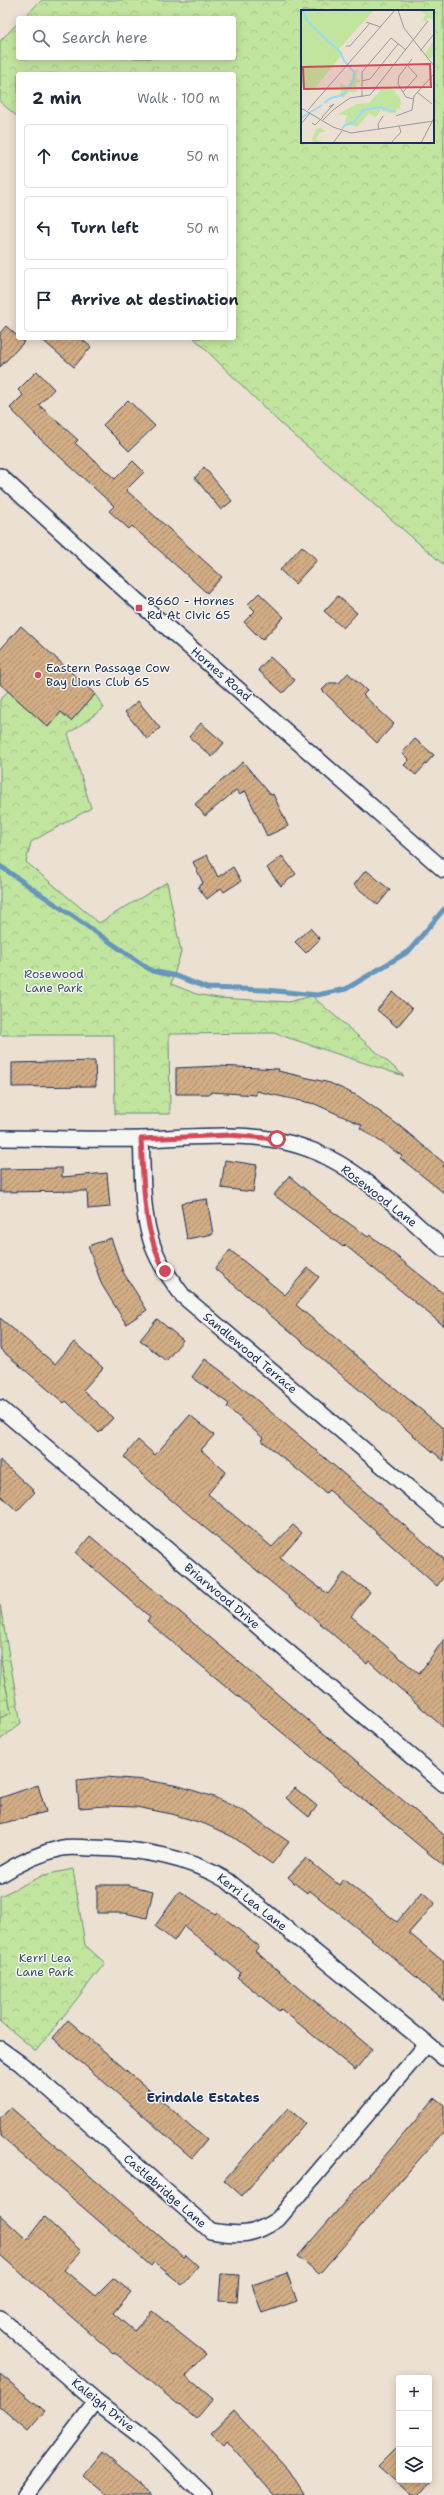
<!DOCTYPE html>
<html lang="en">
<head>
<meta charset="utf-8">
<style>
	body { margin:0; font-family:"Shantell Sans",sans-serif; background:#f2f2f3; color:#1f2937 }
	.controls { position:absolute; right:12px; bottom:12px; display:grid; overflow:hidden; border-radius:4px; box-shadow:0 2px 10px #0003 }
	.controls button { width:36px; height:36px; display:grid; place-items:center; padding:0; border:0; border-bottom:1px solid #e0e1e3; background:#fff; color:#1f2937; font:20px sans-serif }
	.stop { position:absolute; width:12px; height:12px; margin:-9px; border:3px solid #d1495b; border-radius:50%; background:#fff }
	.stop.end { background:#d1495b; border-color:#fff; box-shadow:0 1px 4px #0008 }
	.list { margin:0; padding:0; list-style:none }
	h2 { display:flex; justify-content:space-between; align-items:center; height:52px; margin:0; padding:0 16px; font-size:17px }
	h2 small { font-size:13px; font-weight:400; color:#747a83 }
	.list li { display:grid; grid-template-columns:26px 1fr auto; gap:12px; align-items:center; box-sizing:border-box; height:64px; margin:0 8px 8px; padding:0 8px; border:1px solid #e0e1e3; border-radius:4px }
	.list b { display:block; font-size:15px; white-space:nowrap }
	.list em { font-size:13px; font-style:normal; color:#747a83 }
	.icon { flex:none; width:22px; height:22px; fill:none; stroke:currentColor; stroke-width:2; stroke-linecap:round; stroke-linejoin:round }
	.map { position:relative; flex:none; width:444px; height:2495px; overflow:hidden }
	.search { position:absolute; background:#fff; box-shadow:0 2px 10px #0003; left:16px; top:16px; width:220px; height:44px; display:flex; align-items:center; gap:10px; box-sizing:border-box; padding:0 14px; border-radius:4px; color:#747a83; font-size:15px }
	.panel { position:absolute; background:#fff; box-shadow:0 2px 10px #0003; left:16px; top:72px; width:220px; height:268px; border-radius:4px }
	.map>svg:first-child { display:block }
	.forest { fill:url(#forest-crowns); stroke:#6e8a7e; fill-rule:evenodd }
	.wetland { fill:url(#wetland-marsh); stroke:#6e8a7e }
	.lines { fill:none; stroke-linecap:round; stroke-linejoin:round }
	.stream { stroke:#6696bc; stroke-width:5 }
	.building { fill:url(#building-hatch); stroke:#1b2f5e }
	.minor-casing { stroke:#1b2f5e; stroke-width:18 }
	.minor { stroke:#f6f6f2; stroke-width:15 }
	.route { stroke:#d1495b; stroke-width:5 }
	.poi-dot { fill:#d1495b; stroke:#f6f6f2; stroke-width:1.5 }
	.labels { text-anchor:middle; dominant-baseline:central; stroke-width:3; stroke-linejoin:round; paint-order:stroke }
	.poi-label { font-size:12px; fill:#1b2f5e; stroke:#f6f6f2; text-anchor:start }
	.street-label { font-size:12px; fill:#1b2f5e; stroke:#f6f6f2 }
	.park-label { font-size:12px; fill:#3c536b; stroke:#f6f6f2 }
	.neighbourhood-label { font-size:13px; font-weight:bold; fill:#1b2f5e; stroke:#f6f6f2 }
	.inset-river { fill:none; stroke:#98dafa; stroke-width:2 }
	.inset-road { fill:none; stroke:#9899a3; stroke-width:1 }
	.view { fill:#d1495b; fill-opacity:0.15; stroke:#d1495b; stroke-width:2 }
	.inset-edge { fill:none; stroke:#1b2f5e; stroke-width:2 }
</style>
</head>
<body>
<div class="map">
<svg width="444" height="2495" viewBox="0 0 444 2495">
	<defs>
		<pattern id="forest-crowns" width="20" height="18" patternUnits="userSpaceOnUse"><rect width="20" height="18" fill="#c1e59e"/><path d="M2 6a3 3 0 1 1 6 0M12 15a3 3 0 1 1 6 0" fill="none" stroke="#a5c58a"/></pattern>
		<pattern id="wetland-marsh" width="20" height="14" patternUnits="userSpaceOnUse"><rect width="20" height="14" fill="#c1e59e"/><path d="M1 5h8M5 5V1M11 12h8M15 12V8" fill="none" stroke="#a5c58a"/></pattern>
		<pattern id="building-hatch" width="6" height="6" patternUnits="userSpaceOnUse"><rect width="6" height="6" fill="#d2ad84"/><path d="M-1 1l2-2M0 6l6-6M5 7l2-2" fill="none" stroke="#aa8d6f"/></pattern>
	</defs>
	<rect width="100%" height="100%" fill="#ebe0d1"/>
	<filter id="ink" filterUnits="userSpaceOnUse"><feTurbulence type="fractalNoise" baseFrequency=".025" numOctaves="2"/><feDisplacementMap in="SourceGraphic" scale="8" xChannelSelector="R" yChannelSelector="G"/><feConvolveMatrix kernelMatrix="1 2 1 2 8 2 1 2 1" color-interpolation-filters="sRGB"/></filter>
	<g filter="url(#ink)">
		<path class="forest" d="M42,0H444V565L280,423L194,338H234V74H18V117L0,102V41L18,23V58H234V18H23ZM302,11H433V142H302Z
			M8,691L48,727L61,712L71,721L95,694L104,708L68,734L91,808L31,842L26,862L99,923L167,882L181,952L171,984L196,994L218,998L288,1002L312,996L404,1076L274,1033L169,1034L170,1114H115L114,1035H0V700Z
			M0,1605L21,1723L0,1740V1718L11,1712L0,1656Z
			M73,1869L85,1945L105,1963L36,2051L0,2021V1896L44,1875Z"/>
		<path class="wetland" d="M0,1656L11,1713L0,1718Z"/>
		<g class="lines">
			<path class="stream" d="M0,866L152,971L176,976L207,988L266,990L317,995L346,989L409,951L444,909"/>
		</g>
		<path class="building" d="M6,326L24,342L0,367V333Z
			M40,338H80L91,347L74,367Z
			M37,371L54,389L39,405L78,440L75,443L115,479L133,461L144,472L126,490L222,577L207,593L132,526L129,529L109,511L114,506L38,437L10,408L23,395L18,390Z
			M128,400L155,426L129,451L103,425Z
			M204,467L232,501L221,510L195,478Z
			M302,546L317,560L295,584L280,570Z
			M259,593L284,617L262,640L244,622L255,611L248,604Z
			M338,596L357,613L343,628L324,611Z
			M21,626L95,694L71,721L61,712L48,727L0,684V650Z
			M270,657L295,680L283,693L258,670Z
			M348,673L367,691L363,695L394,724L377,743L322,690L329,683H339Z
			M138,701L160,728L147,739L125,712Z
			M201,723L224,743L212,757L189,737Z
			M415,739L434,755L416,775L404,765L409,760L402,753Z
			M243,762L271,795L273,794L288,826L267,836L245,790L240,795L236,790L205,816L195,804Z
			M207,855L218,877L233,867L241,881L224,892L221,888L207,899L198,887L203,883L193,862Z
			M282,856L296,874L281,886L267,868Z
			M366,870L390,890L378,905L354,885Z
			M310,928L320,939L306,953L295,942Z
			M393,992L412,1009L397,1027L377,1010Z
			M95,1061L96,1086L12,1087V1063Z
			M218,1066L279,1069L278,1071L330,1083L358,1096L401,1127L444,1163V1193L400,1158L402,1156L360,1128L362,1125L315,1104L256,1091V1095L211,1092V1094H176V1068Z
			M225,1160L257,1165L253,1192L221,1188Z
			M62,1168V1177L107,1173L110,1207L88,1209L87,1191L0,1192V1169Z
			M289,1176L329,1209L368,1237L370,1235L444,1294V1326L345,1245L343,1247L274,1195Z
			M207,1199L213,1234L187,1239L181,1203Z
			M111,1238L123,1272L147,1310L126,1324L102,1285L88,1246Z
			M230,1250L285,1295L308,1268L319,1277L296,1305L444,1429V1461L215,1269Z
			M0,1318L55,1364L74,1342L103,1368L83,1390L113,1418L99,1433L66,1401L64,1403L0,1349Z
			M157,1319L183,1340L166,1361L140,1340Z
			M205,1359L232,1379L444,1559V1576L437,1586L329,1490L326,1493L261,1440L263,1438L227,1407L229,1404L192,1377Z
			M190,1415L214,1435L201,1450L226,1472L208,1494L272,1547L293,1525L302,1533L280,1558L328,1594L344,1573L370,1592L351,1616L419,1674L444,1639V1728L369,1661L367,1664L306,1611L159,1490L124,1457L138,1440L155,1455Z
			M0,1460L35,1492L17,1511L0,1495Z
			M90,1536L444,1835V1866L147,1621L150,1617L76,1553Z
			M106,1777L145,1780L179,1786L214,1797L247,1813L289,1842L272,1864L233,1837L205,1824L172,1814L136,1807L106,1806L79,1808L77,1780Z
			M38,1785L46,1812L0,1824V1798Z
			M295,1788L317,1806L309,1817L286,1798Z
			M306,1858L339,1885L343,1879L397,1922L422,1892L435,1903L409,1933L444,1962V2001L376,1943L309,1890L307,1893L293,1882L288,1877Z
			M97,1885H128L153,1891L147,1918L125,1913H97Z
			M180,1891L215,1914L217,1912L259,1946L255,1951L372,2049L355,2070L281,2009L279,2011L237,1977L241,1973L184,1926L174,1941L155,1926Z
			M68,2020L207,2140L192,2158L53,2038Z
			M435,2098L444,2105V2131L319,2274L298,2256Z
			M10,2107L184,2257L186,2255L198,2266L182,2285L154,2262L151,2266L0,2136V2118Z
			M288,2108L305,2123L242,2196L224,2180Z
			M0,2215L27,2240L44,2217L81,2251L64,2270L95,2296L113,2278L131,2292L113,2313L134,2331L152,2311L206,2354L186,2376L213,2399L196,2419L114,2352L113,2353L0,2255Z
			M287,2273L297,2301L262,2313L252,2285Z
			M221,2274L239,2275L237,2302L219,2301Z
			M0,2374L45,2411L28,2431L0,2407Z
			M234,2411L289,2470L305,2495H274L227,2441L224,2445L211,2433Z
			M399,2445V2480H432L419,2495H411L378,2466Z
			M102,2452L130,2476L153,2495H108L84,2475Z"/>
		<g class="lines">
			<g class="minor-casing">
				<path id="minor" d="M0,476L136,600L444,870
					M0,1138C47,1138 95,1140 143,1139C207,1137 267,1127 327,1157C371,1179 407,1217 444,1249
					M141,1139C143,1171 141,1206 150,1237C156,1260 170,1278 183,1296L444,1518
					M0,1408L444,1784
					M0,1875C19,1863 40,1853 62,1848C71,1846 83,1848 92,1848C141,1849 186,1856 228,1881L444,2058
					M0,2049L21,2064L211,2231C241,2236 253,2236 278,2219L427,2044
					M0,2318L96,2402L151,2444L204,2495
					M25,2495L96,2402"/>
			</g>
			<use href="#minor" class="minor"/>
		</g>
	</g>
	<g class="lines" filter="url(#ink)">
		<path class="route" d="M165,1271C142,1228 144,1185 141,1139L230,1135L277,1139"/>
	</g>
	<g class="poi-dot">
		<rect x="135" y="604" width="8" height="8" rx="2"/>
		<circle cx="38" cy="675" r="4"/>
	</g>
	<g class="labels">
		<g class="poi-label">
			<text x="147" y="601">8660 - Hornes<tspan x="147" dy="14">Rd At Civic 65</tspan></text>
			<text x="46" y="668">Eastern Passage Cow<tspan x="46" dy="14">Bay Lions Club 65</tspan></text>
		</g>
		<g class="street-label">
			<text transform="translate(221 674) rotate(41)">Hornes Road</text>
			<text transform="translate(379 1196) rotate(38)">Rosewood Lane</text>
			<text transform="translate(250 1353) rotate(40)">Sandlewood Terrace</text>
			<text transform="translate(222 1596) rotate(40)">Briarwood Drive</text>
			<text transform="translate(252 1902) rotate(38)">Kerri Lea Lane</text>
			<text transform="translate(165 2191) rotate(41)">Castlebridge Lane</text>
			<text transform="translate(103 2405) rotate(39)">Kaleigh Drive</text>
		</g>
		<g class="park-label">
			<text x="54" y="974">Rosewood<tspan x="54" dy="14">Lane Park</tspan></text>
			<text x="45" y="1958">Kerri Lea<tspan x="45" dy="14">Lane Park</tspan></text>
		</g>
		<g class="neighbourhood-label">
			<text x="203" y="2097">Erindale Estates</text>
		</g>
	</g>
	<g transform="translate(301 10)">
		<rect width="133" height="133" fill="#ebe0d1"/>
		<path d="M0,0H73L38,39L42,43L15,77L7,81L0,76ZM119,0H133V11L128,7L125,12L122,9L125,5ZM133,30V44L129,49L124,44ZM57,58L55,69L59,70V72L55,73L56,82H48L42,88L34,80L39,84L40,82L39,73L47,77L50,73L48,70L53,69V62ZM91,77L100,90L99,98L91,104L80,100L75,107L68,103L56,117L44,113L46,105H35L56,94L68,93L82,78ZM90,77L97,89L98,98L91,103L80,99L76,103L74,100L47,112L61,98L71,97L76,92L83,79ZM20,118L25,122H19L15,130L21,131L14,133L11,130L15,119Z" fill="#c1e59e" fill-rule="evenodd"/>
		<path d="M90,77L99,93L97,98L91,103L80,99L76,103L74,100L45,113L61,98L71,97L83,79Z" fill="#c1e59e"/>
		<path class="inset-river" d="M1,0L7,12L39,42L44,52L53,62L52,71L42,85L30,88L23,93M0,108L21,95M41,119L44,115L52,113L62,100L78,97L95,102"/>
		<path class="inset-road" d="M97,0L103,18L133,56M65,12L80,17M90,28L105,40M45,36H49L69,13M119,41L133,24M111,49L98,66L97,74L105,87L112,89M61,71L69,69L97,34M102,82L116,66L107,56M116,82L131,94M61,87V62L90,28M0,98L32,117L50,123L133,111M7,100L94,0M95,106L111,100L113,86L133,64M21,107L33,94L28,97M22,110L32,100L49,88L69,85L127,11M11,113L14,115L22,107M0,114L9,103M78,120L77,114L82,106M32,133L41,121M90,133L100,122L98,116M120,133L133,108"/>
		<path class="view" d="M129,54L130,77L3,79L2,57Z"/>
		<rect width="133" height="133" class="inset-edge"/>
	</g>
</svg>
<div class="controls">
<button>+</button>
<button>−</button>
<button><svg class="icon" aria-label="layers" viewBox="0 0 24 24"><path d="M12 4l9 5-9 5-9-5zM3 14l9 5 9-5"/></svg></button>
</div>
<div class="stop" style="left:277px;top:1139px"></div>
<div class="stop end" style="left:165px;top:1271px"></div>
<div class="search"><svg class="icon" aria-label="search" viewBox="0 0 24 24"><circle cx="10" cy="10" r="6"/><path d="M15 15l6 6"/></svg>Search here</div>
<section class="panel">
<h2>2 min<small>Walk · 100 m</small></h2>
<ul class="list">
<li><svg class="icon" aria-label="ahead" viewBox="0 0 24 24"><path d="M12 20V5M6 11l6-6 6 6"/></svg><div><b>Continue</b></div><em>50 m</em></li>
<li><svg class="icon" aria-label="left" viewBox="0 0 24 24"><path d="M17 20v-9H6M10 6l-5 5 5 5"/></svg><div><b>Turn left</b></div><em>50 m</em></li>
<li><svg class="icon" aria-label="arrive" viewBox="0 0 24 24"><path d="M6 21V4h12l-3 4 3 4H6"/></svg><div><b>Arrive at destination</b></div></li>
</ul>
</section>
</div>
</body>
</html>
